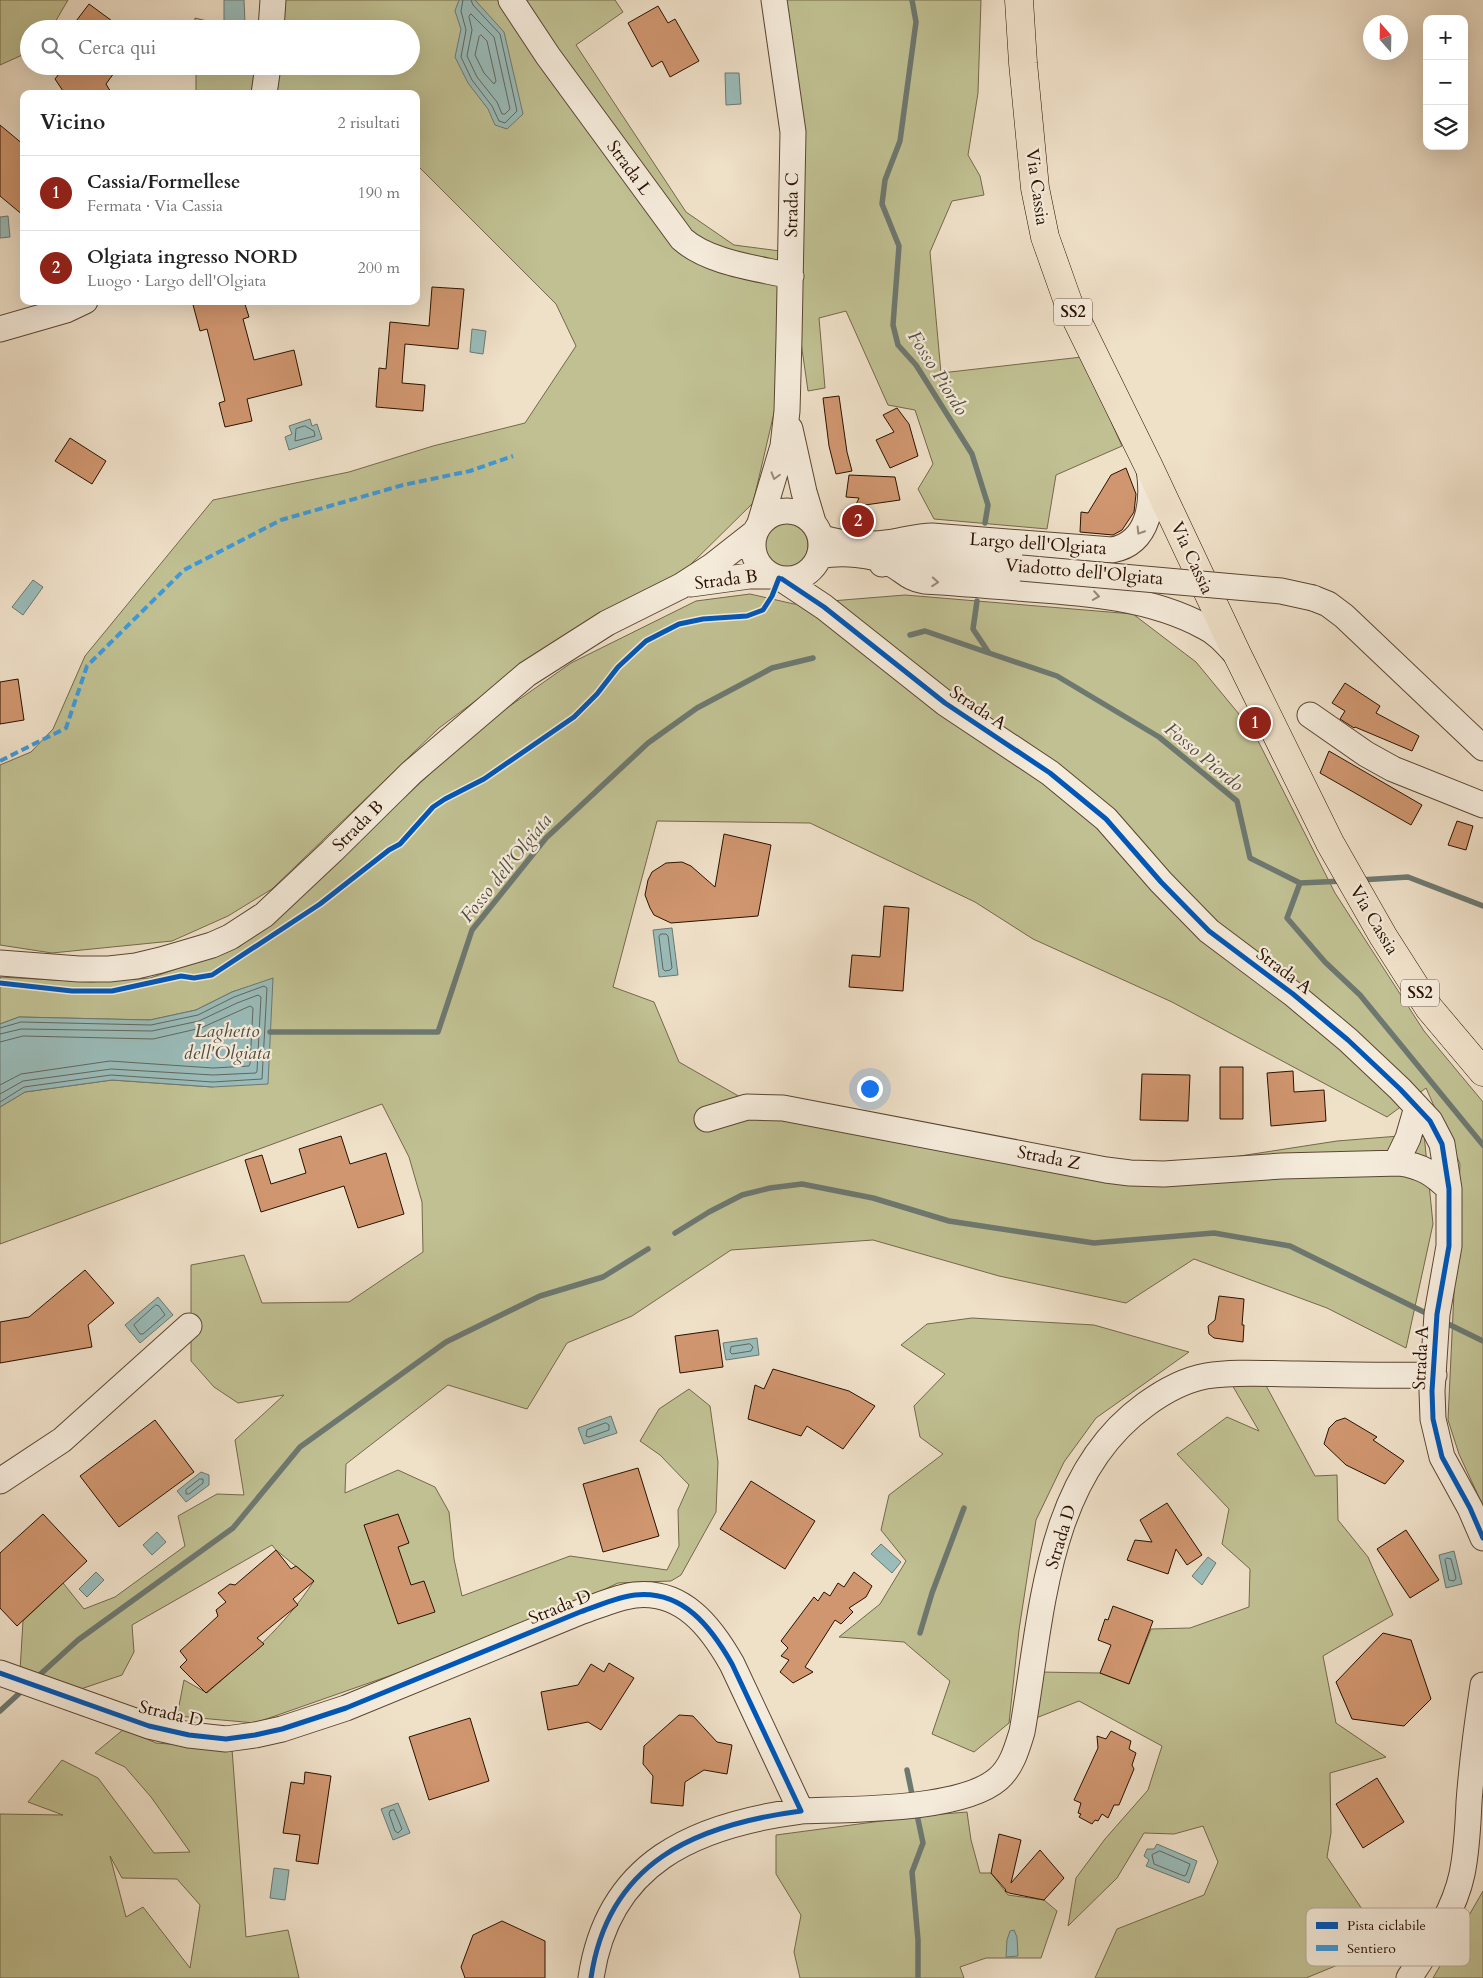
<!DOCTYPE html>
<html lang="it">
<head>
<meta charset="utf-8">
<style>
	body { margin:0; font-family:Cardo,serif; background:#f2f2f2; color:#222 }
	.controls { position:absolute; right:15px; top:15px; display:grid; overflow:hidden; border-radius:10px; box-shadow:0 5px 20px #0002 }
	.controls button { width:45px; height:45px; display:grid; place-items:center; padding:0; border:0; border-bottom:1px solid #e0e0e0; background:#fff; color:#222; font:25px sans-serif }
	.compass { position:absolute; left:1363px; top:15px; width:45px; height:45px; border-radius:50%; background:#fff; box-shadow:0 5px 20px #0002; rotate:340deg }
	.you { position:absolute; left:869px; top:1088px; width:18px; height:18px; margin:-12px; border:4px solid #fff; border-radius:50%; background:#1a73e8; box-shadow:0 0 0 8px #1a73e833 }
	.badge { display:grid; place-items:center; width:32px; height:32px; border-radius:50%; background:#8f2418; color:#fff; font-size:16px; font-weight:700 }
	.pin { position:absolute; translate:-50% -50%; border:2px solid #fff; box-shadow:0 1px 5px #0006 }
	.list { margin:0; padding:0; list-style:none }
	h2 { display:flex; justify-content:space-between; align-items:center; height:65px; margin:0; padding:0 20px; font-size:21px }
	h2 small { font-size:16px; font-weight:400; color:#767676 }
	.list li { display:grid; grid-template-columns:32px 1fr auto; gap:15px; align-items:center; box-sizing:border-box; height:75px; padding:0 20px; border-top:1px solid #e0e0e0 }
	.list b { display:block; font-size:19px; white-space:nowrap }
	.list p { margin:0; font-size:16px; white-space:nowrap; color:#767676 }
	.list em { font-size:16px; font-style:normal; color:#767676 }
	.icon { flex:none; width:28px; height:28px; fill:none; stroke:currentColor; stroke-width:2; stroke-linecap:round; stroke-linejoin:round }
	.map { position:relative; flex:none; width:1483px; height:1978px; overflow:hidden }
	.search { position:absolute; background:#fff; box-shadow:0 5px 20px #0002; left:20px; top:20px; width:400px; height:55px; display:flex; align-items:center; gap:12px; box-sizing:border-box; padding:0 18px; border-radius:28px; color:#767676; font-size:19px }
	.panel { position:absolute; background:#fff; box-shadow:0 5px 20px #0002; left:20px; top:90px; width:400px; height:215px; border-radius:10px }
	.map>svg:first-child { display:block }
	.green { fill:#c0c092; stroke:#756849; fill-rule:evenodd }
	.water { fill:#9abcba; stroke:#6d7870 }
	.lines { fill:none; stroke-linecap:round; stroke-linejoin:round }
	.shore { stroke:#62665d; stroke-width:1 }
	.stream { stroke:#6d7870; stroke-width:5.5 }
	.building { fill:#d0966f; stroke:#2a1100 }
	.minor-casing { stroke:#5b4532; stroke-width:27 }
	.major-casing { stroke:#2a1100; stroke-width:29 }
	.minor { stroke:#f5ebdb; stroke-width:25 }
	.major { stroke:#efe0c8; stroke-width:28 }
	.minor-bridge-casing { stroke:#5b4532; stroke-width:27; stroke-linecap:butt }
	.minor-bridge { stroke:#f5ebdb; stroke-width:25 }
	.quiet { stroke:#3d9adc; stroke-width:4; stroke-dasharray:8 4; stroke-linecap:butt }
	.cycleway-casing { stroke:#f5ebdb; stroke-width:8 }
	.cycleway { stroke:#0057b8; stroke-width:5 }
	.oneway { stroke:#9a8978 }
	.labels { text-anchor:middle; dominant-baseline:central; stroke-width:4.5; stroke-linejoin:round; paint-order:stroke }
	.shield { fill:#f5ebdb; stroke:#675242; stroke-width:1 }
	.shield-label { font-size:16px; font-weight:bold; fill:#2a1100 }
	.street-label { font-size:18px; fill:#2a1100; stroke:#f5ebdb }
	.water-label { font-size:19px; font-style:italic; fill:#514d41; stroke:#f5ebdb }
	.key { fill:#f5ebdb; stroke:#b8aa99; stroke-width:1 }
	.key-label { font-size:14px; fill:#2a1100 }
</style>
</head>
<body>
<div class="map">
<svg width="1483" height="1978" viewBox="0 0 1483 1978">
	<rect width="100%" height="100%" fill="#efe0c8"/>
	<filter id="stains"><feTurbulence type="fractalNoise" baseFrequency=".004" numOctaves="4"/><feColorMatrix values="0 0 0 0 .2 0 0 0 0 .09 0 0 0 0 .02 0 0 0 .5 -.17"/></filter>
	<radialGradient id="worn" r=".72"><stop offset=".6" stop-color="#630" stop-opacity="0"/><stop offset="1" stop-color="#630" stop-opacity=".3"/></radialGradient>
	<path class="green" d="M0,0H68L51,29H29V52L0,65Z
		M272,0H615L623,12L576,45L686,212L734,245L780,251L777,400L753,503L683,572L553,643L439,728L272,889L228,916L172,941L52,953L0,945V765L31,752L53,729L85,656L213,500L349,472L433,446L525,423L576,346L556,304L419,167L416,168V94H196V66H411V29H262Z
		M780,0H981L978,93L968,155L980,176L984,195L952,201L930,252L941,373L1082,357L1122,446L1056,475L1047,529L934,519L918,489L933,464L915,410L888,405L846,311L819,318L825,388L808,391L794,293Z
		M195,18L239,29H195Z
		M764 545a22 22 0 1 1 44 0a22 22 0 1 1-44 0Z
		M750,594L794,604L905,595L1133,614L1196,662L1253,731L1335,893L1424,1031L1483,1102V1506L1459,1454L1448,1420L1460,1164L1426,1088L1387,1117L1172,1002L1033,939L975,902L810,823L657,821L613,987L654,1002L679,1062L756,1106L1130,1173L1337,1141L1424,1134L1433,1224L1406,1348L1327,1308L1194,1259L1126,1303L999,1276L873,1240L731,1250L632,1316L567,1343L527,1409L448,1385L346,1464L345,1493L398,1470L435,1487L449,1512L454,1559L462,1596L570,1556L667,1570L679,1546L678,1510L689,1485L660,1455L640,1441L659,1409L689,1389L710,1406L718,1462L716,1512L681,1575L671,1581L618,1583L537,1621L483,1643L255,1723L177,1716L184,1680L207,1693C248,1657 283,1628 314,1581L276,1550L272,1545L132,1625L134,1652L122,1675L75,1691L20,1671L23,1621L63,1583L84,1609L115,1597L185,1546L178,1516L217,1494L244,1495L235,1440L284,1395L238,1403L214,1387L191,1361V1265L244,1255L262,1303L349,1302L423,1252L422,1202L409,1157L382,1104L0,1244V1107L25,1092L112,1080L213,1087L273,979L232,992L196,1010L150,1020L19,1017L0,1024V977L91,982L150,978L239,947L277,917L480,727L571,663L696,601Z
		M972,1318L1094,1325L1189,1352L1096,1418L1064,1462L1036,1520L1019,1630L1009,1723L974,1752L932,1734L950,1681L904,1642L839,1637L880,1604L906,1561L881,1530L889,1495L943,1454L920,1437L914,1406L945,1374L901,1345L927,1324Z
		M1228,1378L1263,1380L1315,1476L1337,1475L1338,1520L1368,1557L1393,1615L1323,1656L1336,1723L1386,1757L1330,1773L1331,1833L1327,1857L1370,1921L1350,1960L1306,1978H1095L1117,1929L1204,1895L1218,1862L1203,1826L1174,1834L1144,1833L1117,1878L1068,1926L1076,1878L1105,1839L1148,1790L1162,1746L1079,1701L1031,1720L1039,1672L1100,1673L1129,1684L1151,1629L1190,1628L1249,1607L1250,1569L1222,1544L1229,1509L1177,1454L1227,1417L1259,1431Z
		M124,1729L156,1743L232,1749L246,1937L288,1930L299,1978H0V1814L63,1815L28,1802L62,1760L98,1778L154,1853L190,1852L151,1797L125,1767L95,1753ZM110,1856L122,1878L177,1879L200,1905L190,1968L143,1907L126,1917Z
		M967,1812L971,1840L980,1873H991L1008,1895L1044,1900L1057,1911L1041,1958H986L960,1967L964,1978H800L794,1952L801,1915L776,1874V1835L919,1816Z
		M1483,1891V1978H1433Z"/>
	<path class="water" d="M224,0H244L245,23L224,24Z
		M459,0H475L504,32L523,114L507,129L495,125L488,109L468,83L455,57L461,29L455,11Z
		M725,73H739L741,104L726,105Z
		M8,216L10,237L0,238V217Z
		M472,329L486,331L483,354L470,352Z
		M310,419L312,426L317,424L322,439L289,450L285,437L292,434L289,426Z
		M33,580L43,587L23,615L12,607Z
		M672,928L678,975L659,977L653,930Z
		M273,978L268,1084L213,1087L112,1080L25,1092L0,1107V1024L19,1017L150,1020L196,1010L232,992Z
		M158,1297L173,1315L140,1343L125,1325Z
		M757,1338L759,1355L726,1360L723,1343Z
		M611,1416L617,1433L584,1444L578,1428Z
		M201,1472L209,1475V1485L186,1502L177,1491Z
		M157,1532L166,1542L152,1555L143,1545Z
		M881,1544L901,1562L892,1573L871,1554Z
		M1454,1551L1462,1584L1446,1588L1439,1555Z
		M1208,1557L1216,1563L1202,1585L1192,1576Z
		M96,1572L104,1580L87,1597L79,1589Z
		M398,1803L410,1833L393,1840L381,1809Z
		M1157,1844L1197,1861L1189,1883L1146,1866L1149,1860L1144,1856L1147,1849H1154Z
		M274,1868L289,1870L285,1900L270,1898Z
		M1014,1930L1017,1937L1018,1956L1006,1957L1007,1940L1010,1931Z"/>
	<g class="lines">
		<path class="shore" d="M463,0L461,11L466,30L461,57L472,80L492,106L499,121L505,123L517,111L500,34L473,5L471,0
			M471,14L494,37L510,109L505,114H502L497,102L477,77L467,56L472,30L469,17Z
			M481,35L487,41L496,81L494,84L484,73L475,55L479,37Z
			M305,426L314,431L315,436L295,441L296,429Z
			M661,934H666L668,936L672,968L670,970L665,971L663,969L659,937Z
			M0,1028L21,1022L151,1025L198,1015L234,997L264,986L267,988L262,1079L213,1082L111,1075L24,1087L0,1102
			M0,1034L21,1029L152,1031L199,1021L237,1003L258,995L261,997L257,1071L256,1073L213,1075L111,1069L23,1081L0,1094
			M0,1042L23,1036L153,1039L201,1028L250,1006L253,1008L250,1064L249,1066L213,1068L110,1061L21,1074L0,1085
			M156,1305L159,1306L165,1315L143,1334H140L134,1325Z
			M750,1344L753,1347L751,1351L732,1354L730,1352L731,1347Z
			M606,1423L609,1425V1430L589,1437L586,1436L587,1430Z
			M200,1479H203V1483L189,1494H186V1490Z
			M1447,1558L1451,1559L1456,1578L1454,1581L1449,1580L1445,1560Z
			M394,1810L402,1829L398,1833L395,1831L389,1814L390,1811Z
			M1160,1851L1190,1864L1186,1875L1184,1876L1154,1864L1152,1855Z"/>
		<path class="stream" d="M912,0L916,22L900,141L885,180L882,204L899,246L893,325L898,345L916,365L972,454L988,505L985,523
			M977,601L973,629L989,653L1057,676L1159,737L1237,801L1250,858L1300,883L1344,881
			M910,635L925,631L989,653
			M1360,880L1408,877L1483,906
			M1300,883L1287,918L1325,962L1360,995L1483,1145
			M270,1032H438L472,930L546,838L648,743L697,708L772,668L813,658
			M675,1233L709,1212L742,1195L770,1188L802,1184L873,1198L949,1221L1094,1243L1214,1233L1290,1246L1432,1316
			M1442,1321L1483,1341
			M920,1633L932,1593L964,1508
			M35,1679L78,1640L233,1528L300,1447L446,1342L540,1296L603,1277L648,1249
			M0,1711L24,1689
			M907,1770L913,1799
			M916,1810L923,1843L912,1872L918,1940V1978"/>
	</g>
	<path class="building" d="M89,4L123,29H70Z
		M658,6L668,23L675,19L699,61L670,77L662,61L652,67L628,23Z
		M65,66H119L106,84L112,94H65L55,79Z
		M0,125L24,145V216L0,196Z
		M432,287L464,289L458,349L405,344L402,383L425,385L423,411L376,407L379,368L386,369L390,322L429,326Z
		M192,301H244L249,317L243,319L254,360L294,350L302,385L247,399L252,421L225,427L219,403L225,401L207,329L200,331Z
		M839,396L847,452L852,471L836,474L829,446L823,398Z
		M897,408L909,424L918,456L890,468L876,440L894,432L883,415Z
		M70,438L106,461L92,484L55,461Z
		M1126,468L1136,494L1134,512L1122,530L1113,535L1080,532L1081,512L1088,513L1111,475Z
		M849,475L895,477L900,500L865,505L866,525L862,529H854L850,525L849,520L859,498L846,497Z
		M18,679L24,720L0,724V682Z
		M1345,683L1380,706L1376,713L1419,736L1412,751L1355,727L1354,728L1340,719L1345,711L1332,703Z
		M1329,751L1422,805L1411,825L1320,773Z
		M1457,821L1473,826L1466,850L1448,845Z
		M724,834L771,845L758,916L671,923L654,915L650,908L645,895L648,880L652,872L666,863L682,862L691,866L715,887Z
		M884,906L909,908L903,991L849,987L852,955L880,957Z
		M1220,1067H1243V1119H1220Z
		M1293,1071L1294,1092L1324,1090L1326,1121L1271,1126L1267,1073Z
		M1142,1074L1190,1075L1188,1121L1140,1120Z
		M341,1136L350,1164L386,1153L404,1214L358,1228L344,1186L261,1212L245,1160L262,1155L271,1184L306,1173L299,1149Z
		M85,1270L114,1303L88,1325L92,1347L0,1363V1322L29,1317Z
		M1219,1296L1244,1299L1242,1325H1244L1243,1342L1214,1338L1209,1334L1208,1326L1215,1320Z
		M718,1330L723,1367L680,1373L675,1336Z
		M773,1369L849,1391L875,1406L843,1449L807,1426L801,1436L748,1419L755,1385L764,1389Z
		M1345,1418L1377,1437L1373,1440L1404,1461L1385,1484L1346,1465L1324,1444L1329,1428L1336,1421Z
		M155,1420L194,1472L119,1527L80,1476Z
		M638,1468L659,1536L603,1552L583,1484Z
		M751,1481L815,1521L785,1569L720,1529Z
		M1167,1503L1202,1555L1187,1565L1176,1549L1168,1574L1127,1560L1135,1540L1152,1542L1140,1520Z
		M43,1514L87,1561L17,1626L0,1608V1553Z
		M398,1514L409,1543L398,1547L411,1585L424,1581L435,1612L398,1624L364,1525Z
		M1406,1530L1439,1580L1410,1598L1377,1549Z
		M276,1550L291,1569L296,1566L314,1581L293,1599L298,1605L257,1638L264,1644L206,1693L180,1667L187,1660L180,1651L218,1616L216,1610L226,1602L218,1593L230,1584L235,1585Z
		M854,1572L872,1586L866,1597L849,1608L853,1612L841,1624L835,1620L805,1667L813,1672L793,1683L780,1672L789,1660L781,1656L788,1648L781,1641L814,1597L818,1601L824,1592L830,1596L838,1583L844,1587Z
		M1113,1606L1153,1621L1129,1684L1100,1673L1111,1645L1098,1640L1105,1619L1108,1620Z
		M1383,1633L1411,1640L1431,1699L1404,1726L1352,1719L1336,1682Z
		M609,1663L634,1678L601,1730L588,1722L548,1730L541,1692L578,1685L591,1664L604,1672Z
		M679,1715L693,1716L717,1742L732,1745L727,1774L704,1770L685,1782L683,1806L651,1803L653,1776L643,1764L644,1746Z
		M470,1718L489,1781L429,1800L409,1737Z
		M1111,1731L1131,1741L1129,1749L1136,1753L1132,1765L1134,1769L1119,1805H1114L1108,1818L1102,1814L1098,1821L1095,1820L1092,1824L1079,1817L1081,1814L1078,1813L1081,1803L1074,1800L1098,1748L1097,1736L1106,1739Z
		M305,1772L331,1776L318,1864L296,1861L300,1835L283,1833L291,1782L304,1784Z
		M1377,1778L1404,1822L1363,1848L1336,1804Z
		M999,1834L1021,1840L1011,1883L1040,1850L1064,1878L1044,1900L1009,1893L1005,1891L1006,1890L991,1873Z
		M502,1921L545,1941V1978H465L461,1967L473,1935Z"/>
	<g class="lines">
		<g class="minor-casing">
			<path id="minor" d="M511,0L548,56L682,239C709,263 757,268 791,276
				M271,29L273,0
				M264,94L268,66
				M0,329L66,310L85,301
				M790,429L804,492L813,522
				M753 545a34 34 0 1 1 68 0a34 34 0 1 1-68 0Z
				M760,523L783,446L787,411L789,338L793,132L774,0
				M820,537C844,545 869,546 893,542C906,540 918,536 932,536L1112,550C1150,543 1154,501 1149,469
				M819,556C839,552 874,553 893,565C904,571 910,579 924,581C959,583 994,586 1030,589C1087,593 1151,598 1203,626C1216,632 1225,642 1235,653
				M882,564L925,557L1021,568
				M782,579L824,607L945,703L1050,773L1106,819L1161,882L1209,931L1293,994L1348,1040L1400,1089L1430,1121L1442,1144L1449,1189V1246L1437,1314L1432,1391L1433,1419L1442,1457L1470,1508L1483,1538
				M691,584L749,576H771
				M1313,598L1328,604L1344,616L1483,748
				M1310,715L1366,754L1393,769L1483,805
				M0,963L79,969H109L136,966L161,960L212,945L230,937L264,915L332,851L411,773L527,674L607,623L681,586L712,566L754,533
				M707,1119L747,1107L783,1108L1106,1170L1130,1173L1164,1174L1282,1166L1400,1163C1422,1166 1434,1174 1449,1189
				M1396,1163L1408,1138L1417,1107
				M0,1481L62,1440L189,1326
				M0,1673L149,1726L189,1735L226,1739L255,1735L282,1729L346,1708L580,1612C598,1606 617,1597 635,1595C683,1590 711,1627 732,1664L801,1811C695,1825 608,1862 591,1978
				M801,1811C850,1809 961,1811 998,1779C1012,1767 1017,1748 1022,1732C1042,1620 1044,1478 1145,1405C1164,1391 1184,1380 1206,1376C1236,1371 1267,1374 1297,1374C1343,1375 1388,1376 1434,1375
				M1409,1978C1430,1946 1454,1912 1462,1874C1467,1850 1468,1826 1469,1802C1472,1762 1477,1724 1483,1685"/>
		</g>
		<g class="major-casing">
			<path id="major" d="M1019,0L1023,63L1035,188L1045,237L1068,302L1149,467L1237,654L1330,843L1383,936L1429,1008L1483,1072"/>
		</g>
		<use href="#minor" class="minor"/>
		<use href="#major" class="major"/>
		<g class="minor-bridge-casing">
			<path id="minor-bridge" d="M1021,568L1281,591L1313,598"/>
		</g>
		<use href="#minor-bridge" class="minor-bridge"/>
		<path class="quiet" d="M0,761L66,728L87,666L184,570L281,520L403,485L470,471L513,456"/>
		<g class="cycleway-casing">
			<path id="cycleway" d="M782,579L824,607L945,703L1050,773L1106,819L1161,882L1209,931L1293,994L1348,1040L1400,1089L1430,1121L1442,1144L1449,1189V1246L1437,1314L1432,1391L1433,1419L1442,1457L1470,1508L1483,1538
				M0,983L72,991H112L181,976L194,978L212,975L320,904L389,850L400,844L433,807L445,799L484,779L574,717L597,694L618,667L646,641L679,624L703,619L747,616L763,610L772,596L779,578
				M0,1673L149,1726L189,1735L226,1739L255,1735L282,1729L346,1708L580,1612C598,1606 617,1597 635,1595C683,1590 711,1627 732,1664L801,1811C695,1825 608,1862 591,1978"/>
		</g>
		<use href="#cycleway" class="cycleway"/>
	</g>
	<defs><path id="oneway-chevron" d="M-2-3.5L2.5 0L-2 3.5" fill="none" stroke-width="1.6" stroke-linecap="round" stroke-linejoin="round" transform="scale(1.25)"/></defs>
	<g class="oneway">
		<use href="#oneway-chevron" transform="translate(775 476) rotate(106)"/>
		<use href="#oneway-chevron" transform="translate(1140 531) rotate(122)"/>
		<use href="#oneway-chevron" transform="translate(935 582) rotate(4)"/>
		<use href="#oneway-chevron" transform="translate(1096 596) rotate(8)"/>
	</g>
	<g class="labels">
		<g class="shield">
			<rect x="1054" y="298.5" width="38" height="27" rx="4"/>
			<rect x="1401" y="979.5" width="38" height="27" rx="4"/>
		</g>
		<g class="shield-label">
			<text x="1073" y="312">SS2</text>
			<text x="1420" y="993">SS2</text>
		</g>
		<g class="street-label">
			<text transform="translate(629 168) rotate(54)">Strada L</text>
			<text transform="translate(1037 187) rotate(82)">Via Cassia</text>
			<text transform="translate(792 205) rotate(-89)">Strada C</text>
			<text transform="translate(1038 544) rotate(4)">Largo dell'Olgiata</text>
			<text transform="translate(1192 558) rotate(65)">Via Cassia</text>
			<text transform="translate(1084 572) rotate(5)">Viadotto dell'Olgiata</text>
			<text transform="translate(726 580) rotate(-7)">Strada B</text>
			<text transform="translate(978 708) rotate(34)">Strada A</text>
			<text transform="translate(358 826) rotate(-45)">Strada B</text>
			<text transform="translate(1374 920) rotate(59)">Via Cassia</text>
			<text transform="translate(1284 971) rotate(37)">Strada A</text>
			<text transform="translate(1049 1158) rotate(11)">Strada Z</text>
			<text transform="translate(1421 1358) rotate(-87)">Strada A</text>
			<text transform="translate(1061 1537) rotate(-73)">Strada D</text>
			<text transform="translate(560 1607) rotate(-22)">Strada D</text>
			<text transform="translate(171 1714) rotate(13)">Strada D</text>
		</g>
		<g class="water-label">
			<text transform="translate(938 373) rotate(58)">Fosso Piordo</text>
			<text transform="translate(1204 757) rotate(40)">Fosso Piordo</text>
			<text transform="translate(506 868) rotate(-51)">Fosso dell’Olgiata</text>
			<text x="227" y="1031">Laghetto<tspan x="227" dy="22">dell'Olgiata</tspan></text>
		</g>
	</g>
	<rect x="1306" y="1908" width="164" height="58" rx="8" class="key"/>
	<rect x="1316" y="1922" width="22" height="7" fill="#0057b8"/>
	<rect x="1316" y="1945" width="22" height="6" fill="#3d9adc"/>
	<g class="key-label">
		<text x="1347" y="1930">Pista ciclabile</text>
		<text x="1347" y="1953">Sentiero</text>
	</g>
	<rect width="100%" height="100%" filter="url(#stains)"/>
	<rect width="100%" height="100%" fill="url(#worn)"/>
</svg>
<div class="controls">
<button>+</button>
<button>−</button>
<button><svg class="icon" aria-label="layers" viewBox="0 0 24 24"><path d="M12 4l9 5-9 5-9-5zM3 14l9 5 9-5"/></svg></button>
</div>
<svg class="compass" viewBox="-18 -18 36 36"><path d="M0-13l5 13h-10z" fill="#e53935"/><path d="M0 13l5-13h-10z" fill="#767676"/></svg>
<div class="you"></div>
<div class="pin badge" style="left:1255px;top:723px">1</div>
<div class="pin badge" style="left:858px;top:521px">2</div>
<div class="search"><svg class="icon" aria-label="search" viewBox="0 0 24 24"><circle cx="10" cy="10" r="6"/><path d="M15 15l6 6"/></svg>Cerca qui</div>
<section class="panel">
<h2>Vicino<small>2 risultati</small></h2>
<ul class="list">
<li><span class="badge">1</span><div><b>Cassia/Formellese</b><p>Fermata · Via Cassia</p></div><em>190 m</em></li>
<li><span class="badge">2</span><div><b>Olgiata ingresso NORD</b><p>Luogo · Largo dell'Olgiata</p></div><em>200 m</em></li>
</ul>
</section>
</div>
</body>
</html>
